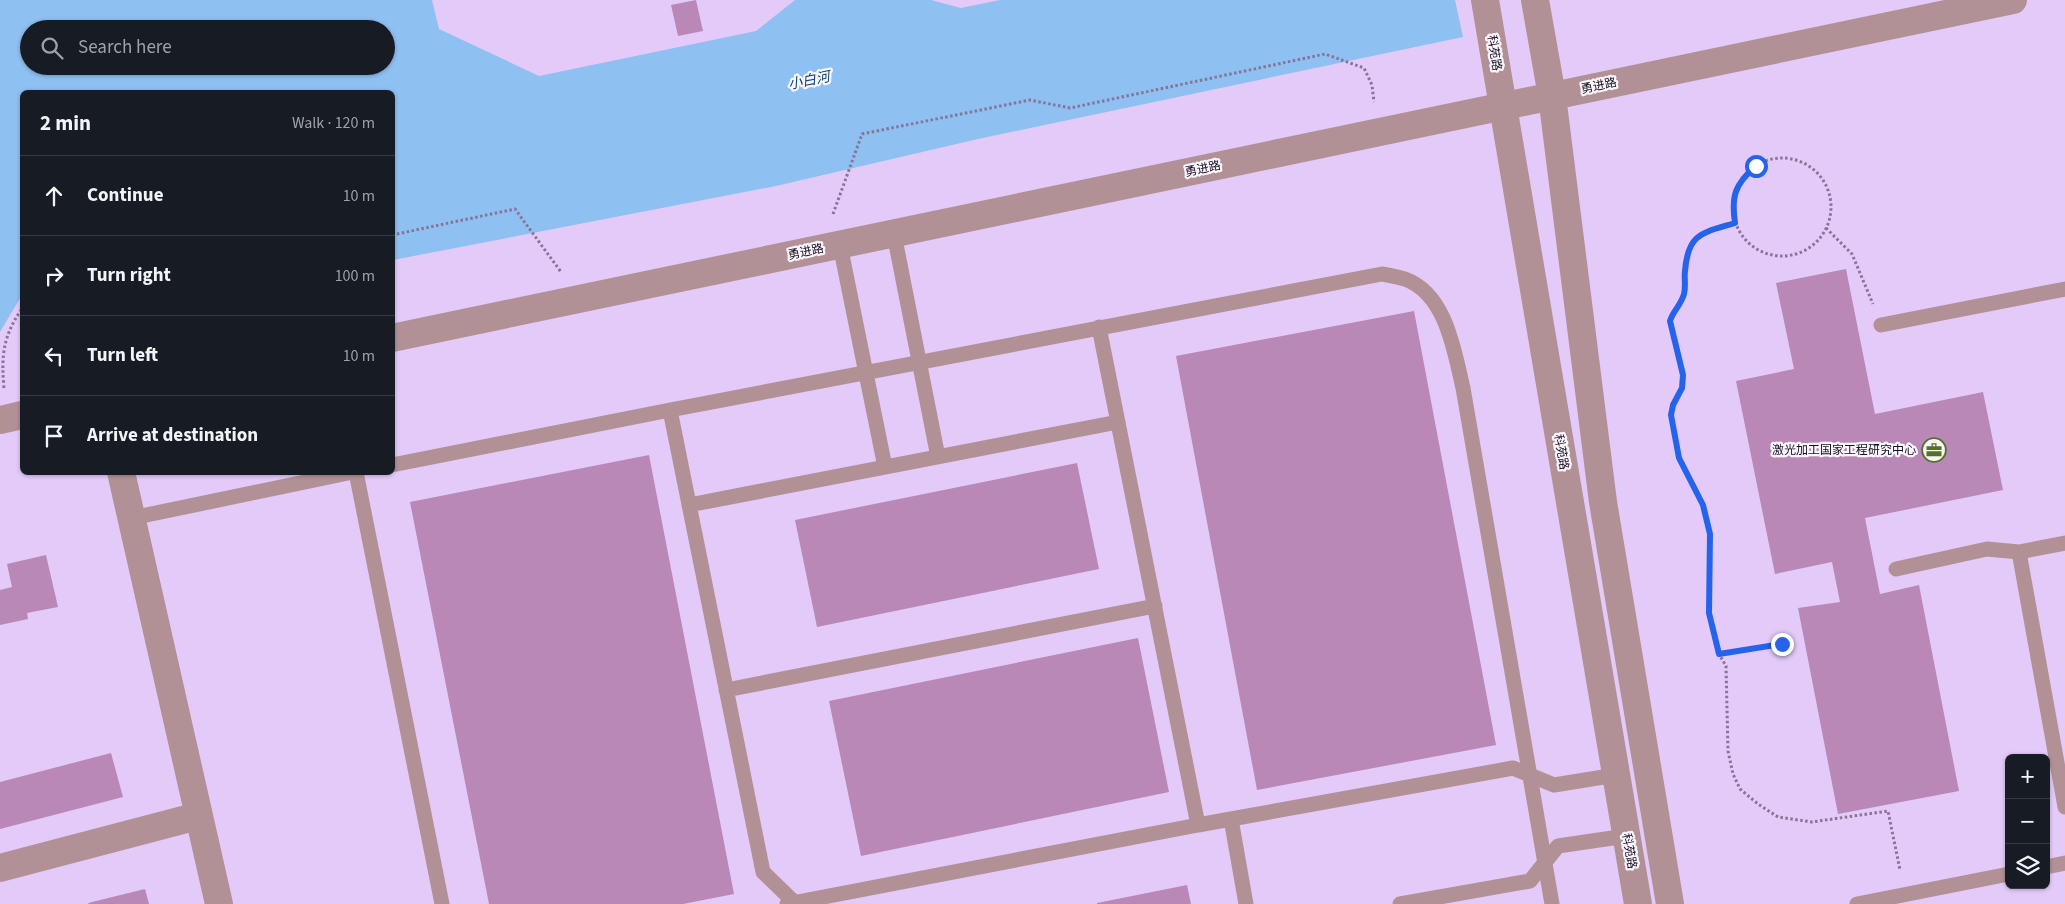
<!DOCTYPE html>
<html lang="en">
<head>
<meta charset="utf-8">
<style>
	body { margin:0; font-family:"Source Sans 3","Noto Sans SC",sans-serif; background:#242831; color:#f1f3f6 }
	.controls { position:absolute; right:15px; bottom:15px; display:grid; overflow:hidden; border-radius:8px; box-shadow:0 1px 4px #0004 }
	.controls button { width:45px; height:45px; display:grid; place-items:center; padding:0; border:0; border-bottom:1px solid #363941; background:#171b24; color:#f1f3f6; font:25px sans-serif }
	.stop { position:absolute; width:15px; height:15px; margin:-11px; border:4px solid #2563eb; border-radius:50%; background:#fff }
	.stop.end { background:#2563eb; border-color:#fff; box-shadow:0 1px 5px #0008 }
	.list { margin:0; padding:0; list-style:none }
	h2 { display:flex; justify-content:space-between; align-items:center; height:65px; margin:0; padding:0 20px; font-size:21px }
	h2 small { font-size:16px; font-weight:400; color:#9ea1a6 }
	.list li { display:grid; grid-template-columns:32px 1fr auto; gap:15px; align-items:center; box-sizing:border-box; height:80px; padding:0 20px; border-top:1px solid #363941 }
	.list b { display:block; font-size:19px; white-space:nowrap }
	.list em { font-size:16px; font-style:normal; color:#9ea1a6 }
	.icon { flex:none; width:28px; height:28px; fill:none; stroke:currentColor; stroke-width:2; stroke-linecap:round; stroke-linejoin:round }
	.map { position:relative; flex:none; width:2065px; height:904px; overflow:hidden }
	.search { position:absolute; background:#171b24; box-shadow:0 1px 4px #0004; left:20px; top:20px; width:375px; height:55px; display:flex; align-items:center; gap:12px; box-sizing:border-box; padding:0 18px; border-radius:28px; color:#9ea1a6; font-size:19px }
	.panel { position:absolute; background:#171b24; box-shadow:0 1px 4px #0004; left:20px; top:90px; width:375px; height:385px; border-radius:8px }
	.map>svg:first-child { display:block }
	.water { fill:#8ec0f2; fill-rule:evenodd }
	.building { fill:#ba88b7 }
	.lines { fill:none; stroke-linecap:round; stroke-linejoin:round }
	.path { stroke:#877497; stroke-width:3; stroke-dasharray:2.5 2.5; stroke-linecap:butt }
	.service { stroke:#b29196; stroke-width:15 }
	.minor { stroke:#b29196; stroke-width:28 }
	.tertiary { stroke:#b29196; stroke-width:28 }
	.route { stroke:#2563eb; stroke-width:6 }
	.labels { text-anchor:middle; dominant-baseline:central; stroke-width:4.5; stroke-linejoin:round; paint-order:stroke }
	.street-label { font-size:12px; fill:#190d22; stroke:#f8f5fb }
	.poi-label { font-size:12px; fill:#190d22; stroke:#f8f5fb; text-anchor:end }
	.water-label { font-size:14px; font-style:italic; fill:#0d4472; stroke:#f8f5fb }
</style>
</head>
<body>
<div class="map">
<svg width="2065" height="904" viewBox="0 0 2065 904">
	<rect width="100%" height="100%" fill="#e3caf9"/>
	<path class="water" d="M0,0H432L439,29L539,76L756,31L795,0H931L961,8L1000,0H1455L1463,37L978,139L776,186L393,260L392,92H22V295L0,332ZM29,29H386V66H29Z"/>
	<path class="building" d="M696,0L703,31L678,36L671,5Z
		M1846,269L1875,414L1983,392L2003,490L1865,518L1880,594L1919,585L1959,791L1838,814L1798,608L1840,602L1832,562L1775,574L1736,381L1794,369L1776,283Z
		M1414,311L1496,745L1257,790L1176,356Z
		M649,455L734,894L683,904H489L410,502Z
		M1077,463L1099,569L817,627L795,520Z
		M46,555L58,607L27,613L28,619L0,625V590L12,587L7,564Z
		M1138,638L1169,792L861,856L829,701Z
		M111,753L123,797L0,829V782Z
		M1187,885L1191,904H1097V903Z
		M145,889L149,904H89L88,903Z"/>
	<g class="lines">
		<path class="path" d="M1733 207a49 49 0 1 1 98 0a49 49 0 1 1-98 0Z
			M833,214L862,134L1030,100L1070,108L1325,54L1364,68L1372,85L1374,102
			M1735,223C1702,233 1688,233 1685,271C1684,278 1686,287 1684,294C1681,305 1673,311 1670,321L1683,375L1682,388L1673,405L1671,415L1679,458L1703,505L1710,534L1709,613L1719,654L1726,666L1728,751L1733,774L1740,789L1758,804L1778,817L1812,822L1888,811L1900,870
			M1826,228L1852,254L1873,304
			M392,235L515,209L561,272
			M4,388C1,357 3,335 22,309
			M1719,654L1782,643"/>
		<path class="service" d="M894,234L938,457
			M840,245L885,467
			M1881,325L2065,289
			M1099,327L1198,825L1231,819L1246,904
			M392,465L670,410
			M356,472L442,904
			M689,505L1118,422
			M132,518L353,472
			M2019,552L2065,807
			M1896,569L1987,549L2019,552L2065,543
			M726,690L1155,606
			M1231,819L1513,768L1554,785L1616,775
			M2046,867L2065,863
			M787,904L1198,825
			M796,904L763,872L670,410L1382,274C1389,275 1397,277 1405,279C1446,294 1454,350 1463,388L1552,904
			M1400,904L1530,881L1558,846L1626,836
			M1857,904L2009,874"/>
		<path class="minor" d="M121,472L219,904
			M0,868L198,816"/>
		<path class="tertiary" d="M1485,0L1638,904
			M1535,0L1552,96L1603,502L1670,904
			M392,338L2013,0
			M0,420L22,415"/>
	</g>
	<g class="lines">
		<path class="route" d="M1756,166C1735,184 1731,196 1735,223C1702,233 1688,233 1685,271C1684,278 1686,287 1684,294C1681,305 1673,311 1670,321L1683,375L1682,388L1673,405L1671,415L1679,458L1703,505L1710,534L1709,613L1719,654L1782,644"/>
	</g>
	<defs>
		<g id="office-ring" transform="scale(1.25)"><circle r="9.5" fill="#f8f5fb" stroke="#537227" stroke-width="1.5"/><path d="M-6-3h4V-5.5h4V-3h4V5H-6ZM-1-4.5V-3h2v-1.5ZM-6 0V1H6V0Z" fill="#537227"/></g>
	</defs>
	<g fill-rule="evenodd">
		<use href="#office-ring" x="1934" y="450"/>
	</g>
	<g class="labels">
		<g class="street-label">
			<text transform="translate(1494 53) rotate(81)">科苑路</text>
			<text transform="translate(1599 86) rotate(-12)">勇进路</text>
			<text transform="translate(1203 169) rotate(-12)">勇进路</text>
			<text transform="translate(806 252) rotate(-12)">勇进路</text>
			<text transform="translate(1561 452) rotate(80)">科苑路</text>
			<text transform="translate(1629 851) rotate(80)">科苑路</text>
		</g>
		<g class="poi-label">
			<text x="1916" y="450">激光加工国家工程研究中心</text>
		</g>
		<g class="water-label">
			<text transform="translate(809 81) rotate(-11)">小白河</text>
		</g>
	</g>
</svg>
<div class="controls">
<button>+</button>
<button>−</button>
<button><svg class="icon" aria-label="layers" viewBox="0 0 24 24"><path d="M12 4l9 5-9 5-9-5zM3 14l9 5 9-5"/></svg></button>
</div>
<div class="stop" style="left:1756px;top:166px"></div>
<div class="stop end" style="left:1782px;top:644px"></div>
<div class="search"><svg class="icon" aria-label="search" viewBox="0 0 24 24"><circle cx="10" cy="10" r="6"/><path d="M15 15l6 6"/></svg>Search here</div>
<section class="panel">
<h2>2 min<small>Walk · 120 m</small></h2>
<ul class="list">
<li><svg class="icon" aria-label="ahead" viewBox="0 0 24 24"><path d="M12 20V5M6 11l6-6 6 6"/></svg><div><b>Continue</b></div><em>10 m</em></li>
<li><svg class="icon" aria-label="right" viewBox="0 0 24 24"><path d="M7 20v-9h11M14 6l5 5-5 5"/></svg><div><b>Turn right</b></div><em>100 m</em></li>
<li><svg class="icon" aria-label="left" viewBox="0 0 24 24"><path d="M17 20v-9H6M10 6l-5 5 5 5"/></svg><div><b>Turn left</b></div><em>10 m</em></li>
<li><svg class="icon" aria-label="arrive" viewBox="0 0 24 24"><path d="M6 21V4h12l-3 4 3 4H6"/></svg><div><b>Arrive at destination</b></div></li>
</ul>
</section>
</div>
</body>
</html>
